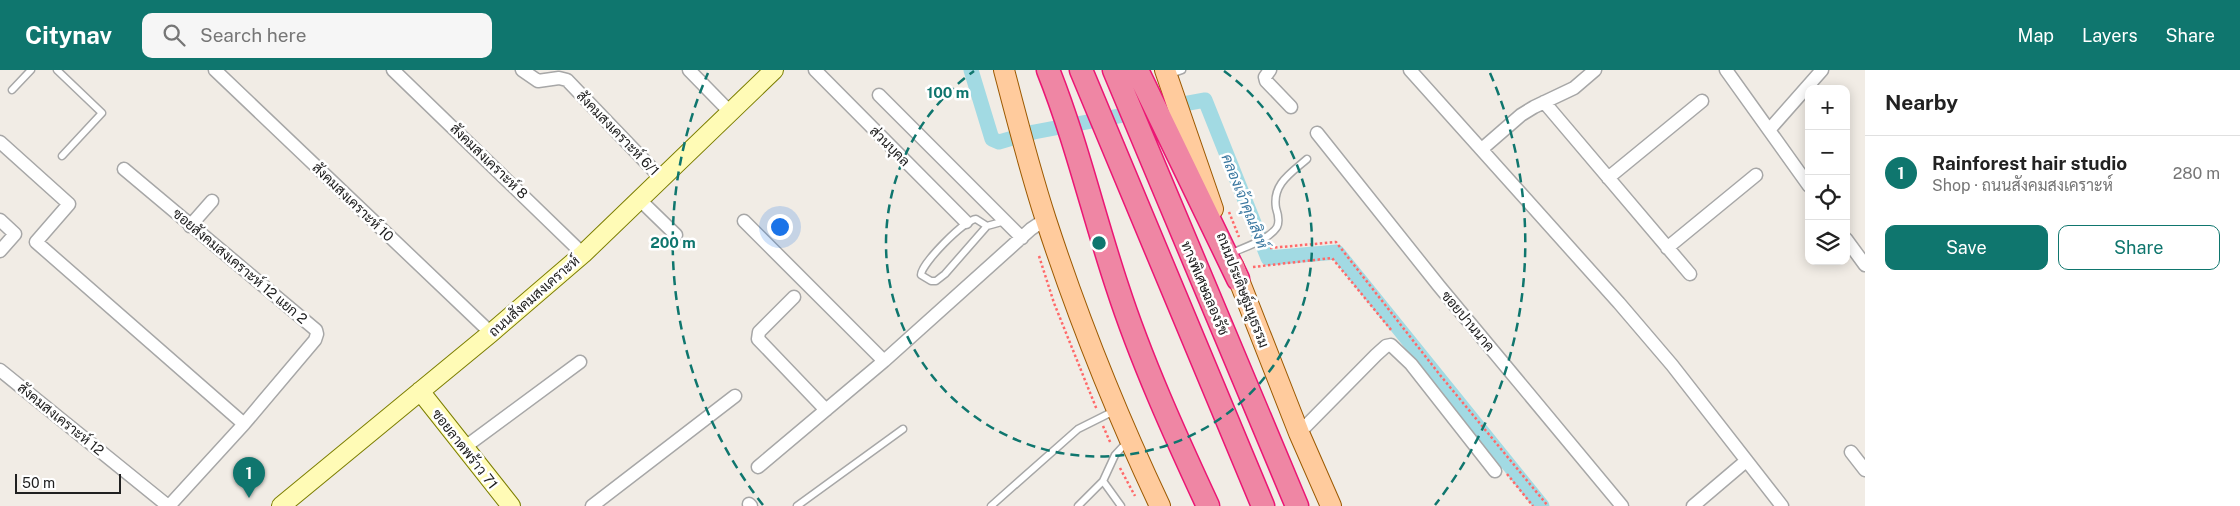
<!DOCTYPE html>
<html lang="en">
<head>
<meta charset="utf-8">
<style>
	body { margin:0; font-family:"Public Sans",Sarabun,sans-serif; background:#f6f6f6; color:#222 }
	.controls { position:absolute; right:15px; top:15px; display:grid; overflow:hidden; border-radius:10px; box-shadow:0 2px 12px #0003 }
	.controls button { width:45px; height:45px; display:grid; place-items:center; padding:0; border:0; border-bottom:1px solid #e0e0e0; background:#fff; color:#222; font:25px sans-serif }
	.scale { position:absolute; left:15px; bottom:12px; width:106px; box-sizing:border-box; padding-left:5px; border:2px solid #202020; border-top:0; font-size:14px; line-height:18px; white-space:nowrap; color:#202020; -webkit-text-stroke:4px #fff; paint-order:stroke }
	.you { position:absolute; left:779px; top:156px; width:18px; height:18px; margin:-12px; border:4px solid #fff; border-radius:50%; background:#1a73e8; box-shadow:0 0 0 8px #1a73e833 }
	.badge { display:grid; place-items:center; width:32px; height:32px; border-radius:50%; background:#0f766e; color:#fff; font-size:16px; font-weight:700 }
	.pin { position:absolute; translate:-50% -41px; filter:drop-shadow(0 1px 2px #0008) }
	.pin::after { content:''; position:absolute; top:26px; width:18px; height:15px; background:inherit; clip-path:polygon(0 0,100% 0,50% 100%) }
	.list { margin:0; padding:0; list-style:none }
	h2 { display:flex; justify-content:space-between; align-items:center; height:65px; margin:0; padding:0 20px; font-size:21px }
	h2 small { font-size:16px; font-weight:400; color:#767676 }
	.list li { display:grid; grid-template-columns:32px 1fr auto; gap:15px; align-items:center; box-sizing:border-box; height:75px; padding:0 20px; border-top:1px solid #e0e0e0 }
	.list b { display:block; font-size:19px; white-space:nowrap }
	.list p { margin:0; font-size:16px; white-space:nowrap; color:#767676 }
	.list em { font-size:16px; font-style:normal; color:#767676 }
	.actions { display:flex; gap:10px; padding:15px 20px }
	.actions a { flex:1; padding:11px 0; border:1px solid #0f766e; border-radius:10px; text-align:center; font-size:18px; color:#0f766e }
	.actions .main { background:#0f766e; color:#fff }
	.icon { flex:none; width:28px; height:28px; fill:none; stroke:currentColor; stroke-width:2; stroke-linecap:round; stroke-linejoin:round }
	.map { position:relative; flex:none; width:1865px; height:436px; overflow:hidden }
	header { display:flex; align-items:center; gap:30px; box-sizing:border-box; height:70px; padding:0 25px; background:#0f766e; color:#fff }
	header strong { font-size:24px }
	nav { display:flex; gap:28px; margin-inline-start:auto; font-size:18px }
	.search { width:350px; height:45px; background:#f6f6f6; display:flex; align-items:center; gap:12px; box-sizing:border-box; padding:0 18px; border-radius:10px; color:#767676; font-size:19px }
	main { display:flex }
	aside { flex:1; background:#fff }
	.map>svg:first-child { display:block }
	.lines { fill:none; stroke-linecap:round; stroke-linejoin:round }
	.canal { stroke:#a2dae3; stroke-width:15 }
	.lane-casing { stroke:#a7a7a7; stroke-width:9 }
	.street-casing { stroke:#a7a7a7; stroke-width:15 }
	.secondary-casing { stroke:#7c7e00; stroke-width:20 }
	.primary-casing { stroke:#9c5900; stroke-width:22 }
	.highway-casing { stroke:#eb1674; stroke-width:25 }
	.path { stroke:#ff6969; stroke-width:2.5; stroke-dasharray:2.5 2.5; stroke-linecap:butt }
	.lane { stroke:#fff; stroke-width:6 }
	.street { stroke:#fff; stroke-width:12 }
	.secondary { stroke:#fffbb6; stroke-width:18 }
	.primary { stroke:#ffcb9d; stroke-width:20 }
	.highway { stroke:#ef86a4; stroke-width:22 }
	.ring { fill:none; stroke:#0f766e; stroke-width:2.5; stroke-dasharray:9 6 }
	.labels { text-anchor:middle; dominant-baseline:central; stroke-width:5; stroke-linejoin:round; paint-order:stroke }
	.street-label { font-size:14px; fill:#202020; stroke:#fff }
	.water-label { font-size:15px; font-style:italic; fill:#3b78a0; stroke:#fff }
	.centre { fill:#0f766e; stroke:#fff; stroke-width:2.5 }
	.ring-label { font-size:15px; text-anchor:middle; font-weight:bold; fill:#0f766e; stroke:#fff; stroke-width:5; stroke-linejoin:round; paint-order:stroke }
</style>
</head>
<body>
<header>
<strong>Citynav</strong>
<div class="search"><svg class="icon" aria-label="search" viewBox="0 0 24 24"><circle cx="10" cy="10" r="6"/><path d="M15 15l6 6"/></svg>Search here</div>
<nav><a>Map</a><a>Layers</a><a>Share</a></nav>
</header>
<main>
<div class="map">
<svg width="1865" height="436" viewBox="0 0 1865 436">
	<rect width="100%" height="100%" fill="#f1ece5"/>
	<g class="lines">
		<path class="canal" d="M971,0L992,69L999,72L1034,62L1140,42
			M1167,37L1205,30L1268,188L1337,182L1542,436"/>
		<g class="lane-casing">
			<path id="lane" d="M57,0L102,43L62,86
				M1168,5L1182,0
				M12,20L31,0
				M987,156L976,149C964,150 921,194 921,205L931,211H936L945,204L987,156L1005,151
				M1230,184C1244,177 1269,170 1277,157C1280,151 1278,144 1276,138C1272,114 1291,103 1307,89
				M797,436L903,359
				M991,436L1078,359L1114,341
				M1078,436L1103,411
				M1121,436L1103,411L1115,385L1128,371"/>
		</g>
		<g class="street-casing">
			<path id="street" d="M215,0L491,263
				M393,0L583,184
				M522,0L538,11L559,8L567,10L662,109
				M689,0L731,43
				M815,0L966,152
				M1270,0L1265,7L1266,11L1291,37
				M1410,0L1619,233L1672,295L1782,436
				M1726,0L1809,116
				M879,25L1022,168
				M1544,32L1690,204
				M1769,60L1822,0
				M1317,63L1439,216L1622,436
				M0,72L69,134L36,172L244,354
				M1483,78L1521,45L1534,37L1574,18L1595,0
				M124,99L316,260L317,264L315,270L244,354L169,436
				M1608,108L1702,31
				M640,130L676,165
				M0,150L15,164L0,181
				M744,151L884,291
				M190,156L212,131
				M1846,169L1865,195
				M1667,178L1756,105
				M794,227L759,262L758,269L826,340
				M0,300L168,436
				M1299,363L1376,285L1386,276L1391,275L1411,294L1495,401
				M465,377L580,292
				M1851,382L1865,400
				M758,397L884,291L1031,159L1046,149
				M749,434L751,436
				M592,436L735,326
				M1693,436L1746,391"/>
		</g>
		<g class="secondary-casing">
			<path id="secondary" d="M420,321L511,436
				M281,436L491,263L583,184L774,0"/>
		</g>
		<g class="primary-casing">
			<path id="primary" d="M1004,0C1017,50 1030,101 1046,150C1078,248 1116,343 1160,436
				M1165,0L1213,139
				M1233,195L1299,363L1331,436"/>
		</g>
		<g class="highway-casing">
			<path id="highway" d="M1048,0C1076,70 1093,144 1117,216C1141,290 1175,365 1208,436
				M1081,0L1263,436
				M1114,0L1297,436
				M1137,0L1238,209"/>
		</g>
		<path class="path" d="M1229,142L1239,167
			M1270,178L1336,172L1440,305L1548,436
			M1039,186L1054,233L1097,340
			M1253,197L1332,188L1392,261
			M1103,356L1111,374
			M1120,398L1135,426
			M1507,404L1533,436"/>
		<use href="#lane" class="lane"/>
		<use href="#street" class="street"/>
		<use href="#secondary" class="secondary"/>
		<use href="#primary" class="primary"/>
		<use href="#highway" class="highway"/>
	</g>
	<g class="ring">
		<path d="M1224 1A213 213 0 1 1 974 1"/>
		<path d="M763 435A426 426 0 0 1 708 3M1490 3A426 426 0 0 1 1435 435"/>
	</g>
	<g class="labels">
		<g class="street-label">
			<text transform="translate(618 63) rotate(46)">สังคมสงเคราะห์ 6/1</text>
			<text transform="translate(890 76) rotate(45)">ส่วนบุคล</text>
			<text transform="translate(489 91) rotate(44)">สังคมสงเคราะห์ 8</text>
			<text transform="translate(353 132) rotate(44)">สังคมสงเคราะห์ 10</text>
			<text transform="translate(240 196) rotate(40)">ซอยสังคมสงเคราะห์ 12 แยก 2</text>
			<text transform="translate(1205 218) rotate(67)">ทางพิเศษฉลองรัช</text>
			<text transform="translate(1243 220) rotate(69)">ถนนประดิษฐ์มนูธรรม</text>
			<text transform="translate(534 226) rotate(-41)">ถนนสังคมสงเคราะห์</text>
			<text transform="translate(1468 251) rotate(50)">ซอยปานนาค</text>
			<text transform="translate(61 349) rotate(39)">สังคมสงเคราะห์ 12</text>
			<text transform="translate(465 379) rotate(52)">ซอยลาดพร้าว 71</text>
		</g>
		<g class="water-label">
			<text transform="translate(1245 131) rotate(68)">คลองเจ้าคุณสิงห์</text>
		</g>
	</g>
	<circle cx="1099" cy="173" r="8" class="centre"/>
	<g class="ring-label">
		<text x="948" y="28">100 m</text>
		<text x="673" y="178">200 m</text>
	</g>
</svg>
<div class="controls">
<button>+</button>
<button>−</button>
<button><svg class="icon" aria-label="locate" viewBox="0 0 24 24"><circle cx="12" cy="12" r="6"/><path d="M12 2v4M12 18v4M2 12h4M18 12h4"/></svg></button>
<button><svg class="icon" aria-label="layers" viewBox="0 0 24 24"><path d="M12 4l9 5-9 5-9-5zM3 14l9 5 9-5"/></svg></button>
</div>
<div class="scale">50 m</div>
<div class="you"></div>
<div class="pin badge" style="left:249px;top:428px">1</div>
</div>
<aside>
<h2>Nearby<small></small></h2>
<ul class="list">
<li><span class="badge">1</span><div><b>Rainforest hair studio</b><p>Shop · ถนนสังคมสงเคราะห์</p></div><em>280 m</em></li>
</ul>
<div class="actions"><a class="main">Save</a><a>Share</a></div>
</aside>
</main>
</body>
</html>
